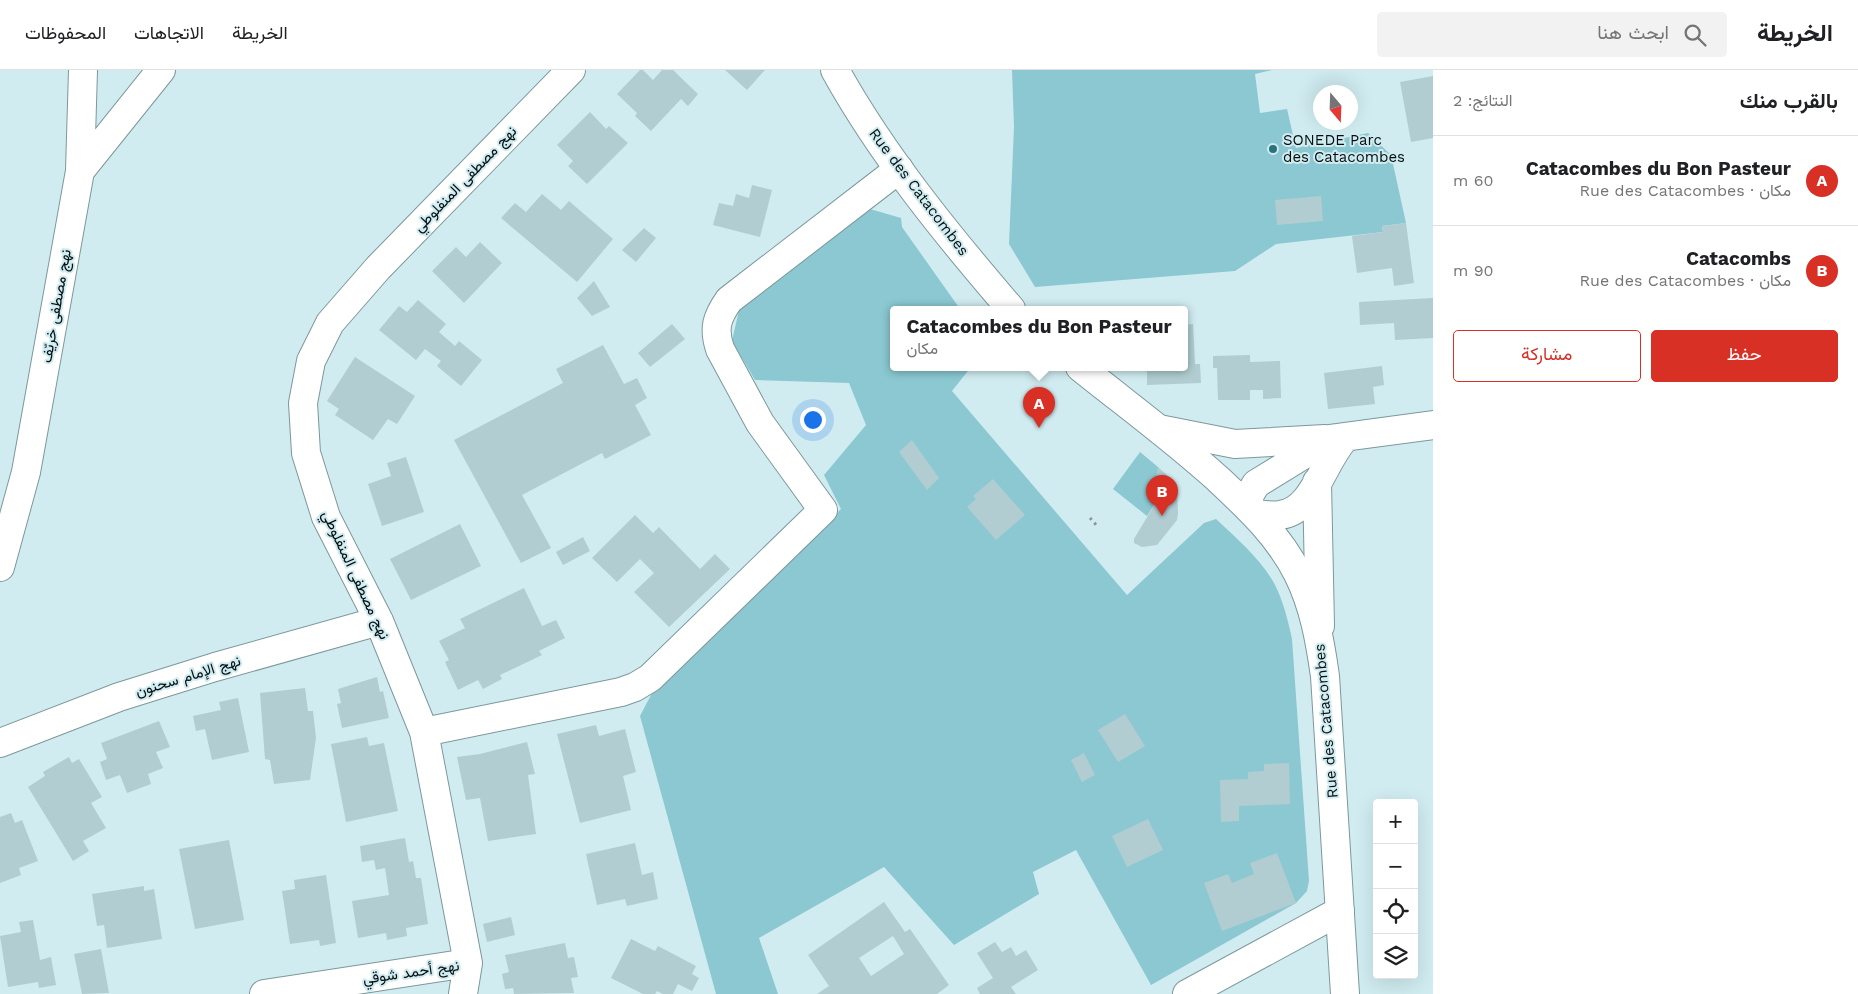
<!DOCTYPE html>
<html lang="ar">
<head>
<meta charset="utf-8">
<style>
	body { margin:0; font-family:"Work Sans",Vazirmatn,sans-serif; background:#f2f2f2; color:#202124; direction:rtl }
	.controls { position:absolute; right:15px; bottom:15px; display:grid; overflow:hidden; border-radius:5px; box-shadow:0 5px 20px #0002 }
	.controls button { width:45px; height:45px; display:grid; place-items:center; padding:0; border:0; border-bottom:1px solid #e0e0e0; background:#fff; color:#202124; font:25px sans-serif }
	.compass { position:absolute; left:1313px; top:15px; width:45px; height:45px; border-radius:50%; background:#fff; box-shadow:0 5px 20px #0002; rotate:161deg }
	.you { position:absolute; left:812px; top:349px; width:18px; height:18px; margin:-12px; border:4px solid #fff; border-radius:50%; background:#1a73e8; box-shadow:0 0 0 8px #1a73e833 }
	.badge { display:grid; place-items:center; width:32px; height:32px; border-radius:50%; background:#d93025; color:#fff; font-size:16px; font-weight:700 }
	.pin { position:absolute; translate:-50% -41px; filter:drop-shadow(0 1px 2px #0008) }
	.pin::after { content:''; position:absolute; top:26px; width:18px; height:15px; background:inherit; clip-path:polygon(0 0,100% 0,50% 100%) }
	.popup { position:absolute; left:890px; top:236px; width:298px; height:65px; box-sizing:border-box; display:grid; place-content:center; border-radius:5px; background:#fff; filter:drop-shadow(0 1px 4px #0005); font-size:16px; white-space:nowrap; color:#757577 }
	.popup b { font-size:19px; color:#202124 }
	.popup::after { content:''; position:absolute; left:50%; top:100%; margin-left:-10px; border:10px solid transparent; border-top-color:#fff }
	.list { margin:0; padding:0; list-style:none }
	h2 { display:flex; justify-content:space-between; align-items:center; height:65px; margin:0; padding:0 20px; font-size:21px }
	h2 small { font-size:16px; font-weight:400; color:#757577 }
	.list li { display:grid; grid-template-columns:32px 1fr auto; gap:15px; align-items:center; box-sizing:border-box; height:90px; padding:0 20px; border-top:1px solid #e0e0e0 }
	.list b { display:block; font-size:19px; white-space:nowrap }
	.list p { margin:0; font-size:16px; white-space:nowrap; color:#757577 }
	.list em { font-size:16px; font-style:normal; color:#757577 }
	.actions { display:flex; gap:10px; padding:15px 20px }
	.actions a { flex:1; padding:11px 0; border:1px solid #d93025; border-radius:5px; text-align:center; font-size:18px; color:#d93025 }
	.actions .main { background:#d93025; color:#fff }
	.icon { flex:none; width:28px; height:28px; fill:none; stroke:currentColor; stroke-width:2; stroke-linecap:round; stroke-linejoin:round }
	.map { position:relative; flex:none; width:1433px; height:924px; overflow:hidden; direction:ltr }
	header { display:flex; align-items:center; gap:30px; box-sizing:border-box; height:70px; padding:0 25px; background:#fff; border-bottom:1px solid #e0e0e0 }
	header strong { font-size:24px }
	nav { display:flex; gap:28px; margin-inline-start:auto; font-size:18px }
	.search { width:350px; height:45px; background:#f2f2f2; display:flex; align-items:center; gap:12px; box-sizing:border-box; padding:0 18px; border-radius:5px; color:#757577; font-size:19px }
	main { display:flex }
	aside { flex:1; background:#fff }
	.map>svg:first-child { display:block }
	.green { fill:#8bc8d1 }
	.building { fill:#b1cdd1; fill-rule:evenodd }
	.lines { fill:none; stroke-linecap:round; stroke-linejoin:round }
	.minor-casing { stroke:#7d989c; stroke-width:30 }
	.major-casing { stroke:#7d989c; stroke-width:30 }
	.path { stroke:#84999c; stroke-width:3; stroke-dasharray:2.5 4; stroke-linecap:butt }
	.minor { stroke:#fff; stroke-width:28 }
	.major { stroke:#fff; stroke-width:28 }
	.poi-dot { fill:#2a737c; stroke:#d0ecf1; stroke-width:2 }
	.labels { text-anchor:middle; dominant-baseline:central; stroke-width:4; stroke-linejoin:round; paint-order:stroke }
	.poi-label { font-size:15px; fill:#050f10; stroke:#d0ecf1; text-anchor:start }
	.street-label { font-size:15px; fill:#050f10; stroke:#d0ecf1 }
</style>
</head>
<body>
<header>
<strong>الخريطة</strong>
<div class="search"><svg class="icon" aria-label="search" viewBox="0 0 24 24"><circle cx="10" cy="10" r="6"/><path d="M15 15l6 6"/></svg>ابحث هنا</div>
<nav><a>الخريطة</a><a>الاتجاهات</a><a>المحفوظات</a></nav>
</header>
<main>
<aside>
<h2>بالقرب منك<small>النتائج: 2</small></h2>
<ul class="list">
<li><span class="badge">A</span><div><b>Catacombes du Bon Pasteur</b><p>مكان · Rue des Catacombes</p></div><em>60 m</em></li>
<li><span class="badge">B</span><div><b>Catacombs</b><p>مكان · Rue des Catacombes</p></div><em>90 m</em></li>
</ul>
<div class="actions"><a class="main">حفظ</a><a>مشاركة</a></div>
</aside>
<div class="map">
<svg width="1433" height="924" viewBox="0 0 1433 924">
	<rect width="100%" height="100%" fill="#d0ecf1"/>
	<path class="green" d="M1012,0H1272L1255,4L1260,43L1287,39L1296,78L1368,63L1391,85L1406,153L1382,156L1383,162L1276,174L1235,201L1035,217L1009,174L1014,57Z
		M870,139L901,148L902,157L960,239H894V297H971L952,321L1127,525L1204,453L1216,449C1236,468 1260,488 1274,513C1283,530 1288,550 1292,569L1309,811L1307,821L1296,833L1151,915L1076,780L1033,802L1039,824L954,875L884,797L759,868L778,924H716L640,646L652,623L841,439L824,405L866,355L849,313L755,310L732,271L739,240Z
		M1140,382L1158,397L1156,432L1147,446L1113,419Z"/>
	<path class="building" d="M640,0H643L653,10L662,0H673L698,24L688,36L681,29L651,61L635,46L637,43L617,24Z
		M725,0H765L747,20Z
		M1433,6V68L1411,72L1400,12Z
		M590,42L606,59L609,56L628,73L587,114L568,96L573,91L557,75Z
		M752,115L772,120L760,167L713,155L719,133L733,136L736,124L749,128Z
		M542,124L561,140L569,131L613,169L577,212L501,148L515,133L526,142Z
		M1321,126L1323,151L1277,155L1275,130Z
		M1406,153L1414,213L1394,216L1392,198L1357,203L1352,166L1383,162L1382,156Z
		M644,158L656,168L636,192L622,180Z
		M480,172L502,193L464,233L432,201L456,177L466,187Z
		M594,211L610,237L592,246L577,228Z
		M1433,228V268L1395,270L1394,253L1360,255L1359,232Z
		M418,230L446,254L439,262L455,276L459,271L482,290L461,316L437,296L441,291L425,279L416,290L379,260L399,236L407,242Z
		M672,254L685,269L650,297L638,283Z
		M1193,254L1195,294H1200L1201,313L1147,315V299L1134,300V297H1184V255Z
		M603,275L624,314L637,308L647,328L635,335L651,365L605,389L602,383L522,425L551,478L521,493L454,370L563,313L556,299Z
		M1250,285V292L1280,291L1281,328L1263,329V320H1250V330H1218L1217,298H1213V286Z
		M355,287L415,326L397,354L388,349L373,370L335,345L339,339L327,331Z
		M1382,296L1384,315L1373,317L1375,334L1328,339L1324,303Z
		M912,370L939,408L927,420L899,382Z
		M406,387L424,442L382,456L368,414L391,406L387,393Z
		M1158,397L1177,414L1178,444L1177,450L1157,475L1142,477L1134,473V469L1156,432Z
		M993,409L1025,445L996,470L967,437L976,429L973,426Z
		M635,445L653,463L659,457L700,499L715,484L730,499L669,557L634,522L654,503L640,489L617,512L592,488Z
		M460,454L481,496L411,530L390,489Z
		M583,467L590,481L563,495L556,482Z
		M524,518L542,556L556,550L565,568L539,581L542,585L500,605L502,609L483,619L478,610L458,620L445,592L449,590L439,571L465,558L460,549Z
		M377,607L380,622L383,621L389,648L342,658L337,634L341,633L338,619Z
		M305,618L308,641H313L316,668L310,710L274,714L270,690L265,689L260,623Z
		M238,628L249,682L212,690L205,659L196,661L193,646L221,640L219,632Z
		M1125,644L1145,676L1118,692L1098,660Z
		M159,651L170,677L156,682L163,698L148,704L151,714L127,723L120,705L106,710L100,692L107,689L101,673Z
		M596,655L599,666L625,659L636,702L623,706L631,740L580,753L557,664Z
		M367,667L369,676L384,673L398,741L346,752L331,674Z
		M527,672L535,704L528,705L536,764L488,771L480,728L466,730L457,687L480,684Z
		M1084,683L1095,705L1082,712L1071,690Z
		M69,687L72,693L79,689L102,727L91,733L106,758L83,771L89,781L73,791L28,717L45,706L43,702Z
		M1289,693L1290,734L1239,736V751L1221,752L1220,710L1248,709V702L1264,701V694Z
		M11,743L15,753L22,750L38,791L19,798L21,805L0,813V747Z
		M1148,749L1163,780L1127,797L1112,766Z
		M405,768L409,792L413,791L416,808H421L428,854L406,858L407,866L387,870L386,863L358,868L352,831L389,825L385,798L376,800L374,790L362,792L360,776Z
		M229,770L244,850L195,859L179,779Z
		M635,773L642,805L653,802L658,829L627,836L625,829L597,835L586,784Z
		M1277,783L1296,833L1222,861L1204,813L1228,804L1232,813L1254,804L1250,793Z
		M326,805L336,873L320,876L319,870L290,874L282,821L295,819L294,810Z
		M144,816V821L154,819L162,869L107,878L104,855L97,856L92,824Z
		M884,832L905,862L910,859L949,915L937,924H817L829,916L808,885ZM893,866L904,884L871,906L859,888Z
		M511,847L515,865L487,872L483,854Z
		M33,850L40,890L51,887L56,915L39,918L38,912L8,917L0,866L21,862L19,852Z
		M631,869L655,881L658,876L696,896L692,904L699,908L692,921L678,914L673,924H663L657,921L655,924H643L611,908Z
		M995,872L1002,882L1011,877L1016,886L1026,880L1038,900L1011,917L1016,924H980L977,918L993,908L977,883Z
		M565,873L568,888L574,887L578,907L571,908L574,923L514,924L513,918L505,919L502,904L509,902L505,885Z
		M101,879L109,923L82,924L74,884Z"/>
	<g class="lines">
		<g class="minor-casing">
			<path id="minor" d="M80,101L83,0
				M1159,359L1235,374L1325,369
				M1317,412L1320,556
				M1248,436L1250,424L1256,414L1329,369L1433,355
				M1257,444C1264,445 1273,446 1280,445C1314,441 1323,391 1345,368
				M0,497L26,402L80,101L161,0
				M424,662L621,622L635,617L650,608L823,440L760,353L720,279C713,258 717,247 729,230L899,99
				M0,673L119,627L215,597L379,551
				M264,924L468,893
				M463,924L468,893L424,662L379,551L326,447L306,383L303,333L311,291L330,253L378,198L571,0
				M1187,924L1340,841"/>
		</g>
		<g class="major-casing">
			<path id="major" d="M835,0C882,85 948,166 1011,239
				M1080,297C1126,334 1174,369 1218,409C1249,438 1279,466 1298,504C1314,536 1320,571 1325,606L1345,924"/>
		</g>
		<path class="path" d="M1090,448L1098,457"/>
		<use href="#minor" class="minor"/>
		<use href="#major" class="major"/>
	</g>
	<circle class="poi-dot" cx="1273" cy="79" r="5"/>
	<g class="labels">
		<g class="poi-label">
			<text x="1283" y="70">SONEDE Parc<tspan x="1283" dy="17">des Catacombes</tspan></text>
		</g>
		<g class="street-label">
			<text transform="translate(465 109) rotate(-46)">نهج مصطفى المنفلوطي</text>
			<text transform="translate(919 122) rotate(53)">Rue des Catacombes</text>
			<text transform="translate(56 236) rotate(-80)">نهج مصطفى خريّف</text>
			<text transform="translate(356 505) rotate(65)">نهج مصطفى المنفلوطي</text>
			<text transform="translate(188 606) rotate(-17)">نهج الإمام سحنون</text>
			<text transform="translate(1326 651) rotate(-95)">Rue des Catacombes</text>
			<text transform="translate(411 902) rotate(-8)">نهج أحمد شوقي</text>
		</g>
	</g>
</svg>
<div class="controls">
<button>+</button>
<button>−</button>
<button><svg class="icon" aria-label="locate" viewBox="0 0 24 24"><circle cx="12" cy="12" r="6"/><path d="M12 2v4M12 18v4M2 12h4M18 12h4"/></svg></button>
<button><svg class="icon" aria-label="layers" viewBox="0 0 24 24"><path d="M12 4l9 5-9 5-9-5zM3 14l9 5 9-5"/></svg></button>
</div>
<svg class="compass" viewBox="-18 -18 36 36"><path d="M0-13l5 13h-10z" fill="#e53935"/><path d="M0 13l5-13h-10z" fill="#757577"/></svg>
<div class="you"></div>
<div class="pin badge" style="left:1039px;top:358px">A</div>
<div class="popup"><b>Catacombes du Bon Pasteur</b>مكان</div>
<div class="pin badge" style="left:1162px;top:446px">B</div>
</div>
</main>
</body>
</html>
